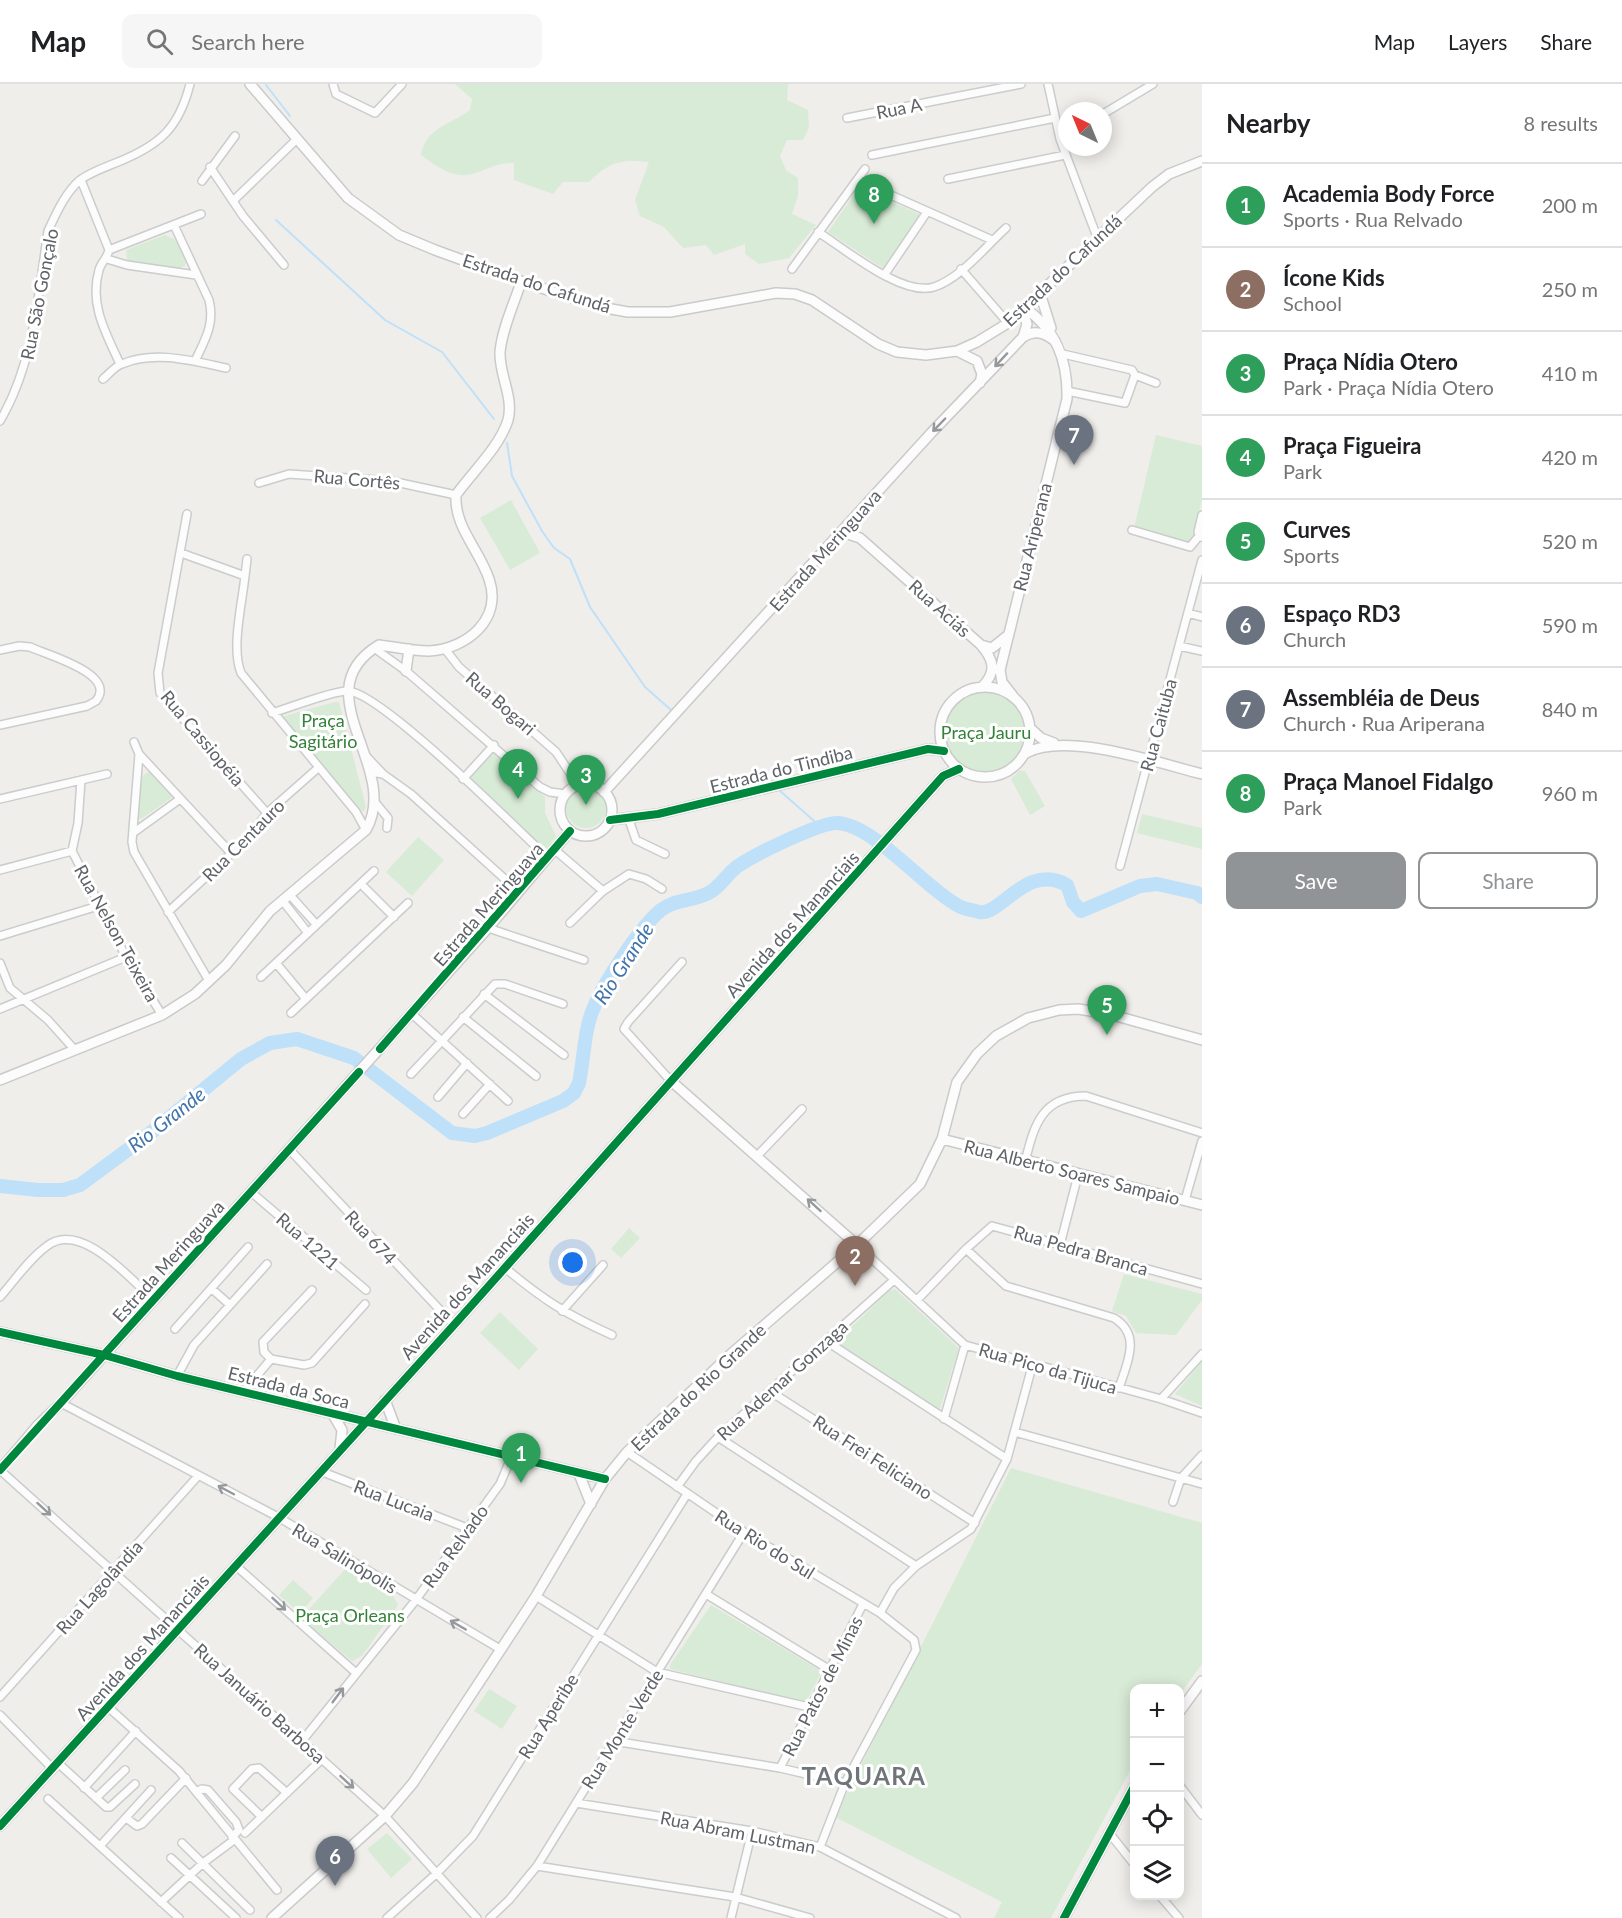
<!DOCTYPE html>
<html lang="en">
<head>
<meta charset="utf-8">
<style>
	body { margin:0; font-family:Lato,sans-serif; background:#f6f6f6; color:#202124 }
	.controls { position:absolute; right:18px; bottom:18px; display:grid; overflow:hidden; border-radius:12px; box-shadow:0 3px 15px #0003 }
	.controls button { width:54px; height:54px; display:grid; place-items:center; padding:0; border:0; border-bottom:2px solid #e0e0e0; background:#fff; color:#202124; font:30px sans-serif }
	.compass { position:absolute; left:1058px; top:18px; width:54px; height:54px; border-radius:50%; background:#fff; box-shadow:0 3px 15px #0003; rotate:317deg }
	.you { position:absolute; left:573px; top:1179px; width:21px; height:21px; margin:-15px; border:4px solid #fff; border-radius:50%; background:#1a73e8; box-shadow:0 0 0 9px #1a73e833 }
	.badge { display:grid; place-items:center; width:39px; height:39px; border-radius:50%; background:#919496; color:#fff; font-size:20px; font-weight:700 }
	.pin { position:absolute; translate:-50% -50px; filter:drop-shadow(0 2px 3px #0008) }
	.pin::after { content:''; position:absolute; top:32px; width:21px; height:18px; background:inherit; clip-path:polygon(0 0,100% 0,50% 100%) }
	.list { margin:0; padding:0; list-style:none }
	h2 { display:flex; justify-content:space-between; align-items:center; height:78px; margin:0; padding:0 24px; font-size:26px }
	h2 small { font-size:20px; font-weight:400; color:#757577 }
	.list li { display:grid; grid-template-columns:39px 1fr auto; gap:18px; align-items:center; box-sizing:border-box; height:84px; padding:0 24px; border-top:2px solid #e0e0e0 }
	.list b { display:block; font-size:22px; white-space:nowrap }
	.list p { margin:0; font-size:20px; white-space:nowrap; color:#757577 }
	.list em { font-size:20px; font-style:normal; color:#757577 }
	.actions { display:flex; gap:12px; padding:18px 24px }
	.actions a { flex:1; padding:14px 0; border:2px solid #919496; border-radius:12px; text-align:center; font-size:21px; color:#919496 }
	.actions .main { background:#919496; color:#fff }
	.icon { flex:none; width:33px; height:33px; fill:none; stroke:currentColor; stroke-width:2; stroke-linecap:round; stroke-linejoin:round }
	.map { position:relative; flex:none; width:1202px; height:1834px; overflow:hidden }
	header { display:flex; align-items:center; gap:36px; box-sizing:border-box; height:84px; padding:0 30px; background:#fff; border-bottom:2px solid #e0e0e0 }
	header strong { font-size:28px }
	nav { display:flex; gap:33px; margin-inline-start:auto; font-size:21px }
	.search { width:420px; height:54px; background:#f6f6f6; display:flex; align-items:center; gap:15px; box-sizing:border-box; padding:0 21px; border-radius:12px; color:#757577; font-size:22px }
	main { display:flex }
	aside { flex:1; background:#fff }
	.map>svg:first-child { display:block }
	.green { fill:#d8ebd6 }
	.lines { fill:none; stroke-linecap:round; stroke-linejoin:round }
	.stream { stroke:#bfe0f9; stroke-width:2 }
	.river { stroke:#bfe0f9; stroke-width:14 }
	.street-casing { stroke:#cbcccc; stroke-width:10 }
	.secondary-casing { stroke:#cacacb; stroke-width:12 }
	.street { stroke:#fdfcfc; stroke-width:7 }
	.secondary { stroke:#fdfcfc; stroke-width:9 }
	.cycleway-casing { stroke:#fff; stroke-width:11 }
	.cycleway { stroke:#00873e; stroke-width:8 }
	.oneway { stroke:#96999c }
	.labels { text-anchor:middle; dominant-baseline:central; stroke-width:6; stroke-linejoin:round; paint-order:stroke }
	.street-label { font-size:18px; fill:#5f6368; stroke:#fff }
	.park-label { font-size:18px; fill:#348238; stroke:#fff }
	.water-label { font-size:20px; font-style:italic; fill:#4174aa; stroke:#fff }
	.district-label { font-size:24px; font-weight:bold; letter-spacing:1.5px; fill:#70757a; stroke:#fff }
</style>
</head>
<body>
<header>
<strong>Map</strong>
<div class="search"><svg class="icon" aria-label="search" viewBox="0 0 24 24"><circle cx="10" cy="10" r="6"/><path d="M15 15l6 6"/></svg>Search here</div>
<nav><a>Map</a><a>Layers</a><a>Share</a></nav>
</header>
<main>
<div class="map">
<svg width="1202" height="1834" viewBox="0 0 1202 1834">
	<rect width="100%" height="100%" fill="#efeeea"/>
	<path class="green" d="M455,0H788L787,16L808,26L809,44L803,56H787L780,72L786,86L798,94V112L792,130L816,141L789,174L759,180L745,170V160L714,171L706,161L683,164L664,143L640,132L635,116L649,78C621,75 609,78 589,98H563L553,110L514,96V79C492,78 481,91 464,91C449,92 433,80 421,71C426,43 450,41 470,26L472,15Z
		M859,103L919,130V135L884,185L828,148Z
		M165,151L176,156L186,178L185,182L180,184L132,179L127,176L126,166Z
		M1156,351L1202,362V415L1192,459L1134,444Z
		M511,416L540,469L510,486L480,434Z
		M945 648a41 41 0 1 1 82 0a41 41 0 1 1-82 0Z
		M335,618H339L366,723L364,727H361L282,635L284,632Z
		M493,668L545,713V729L556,752L547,765H544L472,699L471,690Z
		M151,686L174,712L141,735L138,734L142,692Z
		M1019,687H1025L1045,722L1030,731L1011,695Z
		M566 724a20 20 0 1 1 40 0a20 20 0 1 1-40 0Z
		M1142,730L1202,744V765L1137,749Z
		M418,753L444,776L412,812L386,788Z
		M629,1144L640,1154L621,1174L611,1165Z
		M1124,1190L1202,1210V1216L1176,1251L1136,1249L1126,1232L1112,1227Z
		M895,1205L959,1264L939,1328L836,1261L837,1257L889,1207Z
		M500,1228L538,1265L519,1286L480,1249Z
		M1202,1277V1322L1175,1310Z
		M1011,1384L1202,1439V1580L1180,1610V1604H1134V1679L1051,1834H994L1002,1818L835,1733Z
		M347,1483L393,1511L398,1521L362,1572L352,1577L301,1534Z
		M293,1496L313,1514L300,1529L279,1511Z
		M711,1521L818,1585L820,1591L807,1616L801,1618L670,1585V1581Z
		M489,1605L517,1622L502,1645L474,1627Z
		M387,1749L412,1775L391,1794L367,1765Z"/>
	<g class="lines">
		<path class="stream" d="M266,1L290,32
			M276,136L385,236L442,268L494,335
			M507,359L512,392L542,447L554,464L570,475L590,523L645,603L671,626
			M779,706L821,743"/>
		<path class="river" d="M0,1102L38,1106H63L80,1101L153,1047L241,975L270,959L297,955L354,974L452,1049L475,1052L487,1049L563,1017L574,1009L579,999C584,975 584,945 594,923C604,898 641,842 661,826C676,814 696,818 712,807C722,800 728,789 738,782C754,771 820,738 838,739C875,742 923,802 957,821C963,825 972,826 979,828C1000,833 1026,778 1067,801L1073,818L1081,827L1140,802L1157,800L1197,809L1202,813"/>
		<g class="street-casing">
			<path id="street" d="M333,0L336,10L375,29L402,0
				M1048,0L1060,55L1097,153
				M1103,30L1153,0
				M847,34L1021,0
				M872,71L1055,34
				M210,83L243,132L284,181
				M948,95L1065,71
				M81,96L109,166C107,175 101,178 99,186C89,221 106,249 120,280
				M857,96L992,156
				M202,97L235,52
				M234,116L297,55
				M174,141L209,216C215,240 205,256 195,277
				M818,148C845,165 902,213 934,203C961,194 985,163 1006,144
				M109,166L201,130
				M107,175L127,181L196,191
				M792,185L865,85
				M961,185L1008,239
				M885,190L927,128
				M1063,270L1132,286L1135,291L1125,319L1067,307
				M1135,291L1156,299
				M103,295C109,290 115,282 122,280C155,266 193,277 226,284
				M0,337C34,279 38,212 48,147C56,130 65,109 80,96C91,88 106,83 118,78C160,61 179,44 190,0
				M259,399L289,390L391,397L456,411
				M187,430L158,589L160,609L267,729
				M1132,446L1190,463L1199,452
				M1201,453L1198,448L1202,431
				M181,469L245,492C242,520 231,564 241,589L356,728L366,746
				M245,492L247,475
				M1188,529L1202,533
				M1179,562L1202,567
				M374,564L406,587L540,703L550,708L565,710
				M445,565L459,583L556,668L578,701
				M0,566L19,562L30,563C47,571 118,590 96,617L87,622L0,641
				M272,629C289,624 332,607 347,607C379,606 518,746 548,774
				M134,658L139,670L231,769
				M139,670L132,758L134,768L209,897
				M366,672L383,690
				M370,688L383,690L411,710L519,808
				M463,695L494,661
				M81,696L78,739L72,767L126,873L162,931
				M0,715L107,690
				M374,717L388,734L387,744
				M628,733L636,756L665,770
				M133,749L180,715
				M555,766L603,807
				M1120,782L1202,476
				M0,786L72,767
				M361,800L394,833
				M289,810L316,840
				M282,816L308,849
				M168,828L249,753L267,729L318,684
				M570,839L603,807L629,790L646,795L662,805
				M488,844L584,876
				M0,852L98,822
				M0,879L10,904L48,936L74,965
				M276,879L306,915
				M261,893L374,787
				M484,910L564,971
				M0,925L126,873
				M291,929L408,819
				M411,929L508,1017
				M463,933L536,992
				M411,990L495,900H505L563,920
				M670,996L624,945L628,938L682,878
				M438,1013L467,979
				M463,1030L490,1000
				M289,1065L454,1241
				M758,1071L802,1025
				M1025,1078C1034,1041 1042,1012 1086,1012L1202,1049
				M251,1108L366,1206
				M1185,1116L1202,1057
				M857,1161L965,1261L1161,1315L1202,1329
				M1060,1161L1078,1091
				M966,1165L1006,1202L1114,1234C1142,1251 1127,1279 1119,1304
				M504,1183C542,1215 567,1231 612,1251
				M212,1205L230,1221
				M0,1213C15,1196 29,1175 47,1162C81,1136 130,1195 154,1216
				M917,1216L966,1165L992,1142L1202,1200
				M562,1227L603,1181
				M175,1245L248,1163
				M826,1257L1007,1375
				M271,1275L264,1268L263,1258L312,1206
				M177,1292L194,1261L267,1180
				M244,1307L271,1275L304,1281L312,1279L365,1220
				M771,1308L975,1439
				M1161,1315L1202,1270
				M61,1319L278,1433L500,1565
				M944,1335L965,1261
				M1015,1348L1202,1400
				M718,1353L916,1482
				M627,1368L744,1448L880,1529L914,1556L916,1566L845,1699L820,1763
				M0,1386L385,1732L477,1834
				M320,1387L467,1444
				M677,1403L696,1377L718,1353L894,1196
				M1173,1418L1181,1394L1202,1371
				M235,1481L355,1588
				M706,1510L830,1586
				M536,1512L657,1588L809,1623
				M880,1529L894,1504L916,1482L971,1445L1007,1375L1033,1279
				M0,1613L198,1392
				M108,1623L179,1687L277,1806
				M0,1631L53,1685
				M302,1657L415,1517L500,1400L511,1374
				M614,1657L780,1684L845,1699
				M58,1679L106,1723H110L135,1700
				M780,1684L863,1520
				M1180,1702L1202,1731
				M84,1704L136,1647
				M196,1708L202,1705L208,1706L236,1738L239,1746L232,1753
				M96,1714L125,1686
				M48,1715L179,1834
				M576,1719L752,1747L820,1763L956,1834
				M262,1733L233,1705L252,1685L259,1684L287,1709
				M126,1734L137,1742L142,1740L186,1694
				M245,1749L322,1675
				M1110,1750L1134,1780
				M182,1759L250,1826
				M100,1762L151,1706
				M171,1774L236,1834
				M537,1782L735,1813L810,1834
				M1160,1812L1179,1834
				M161,1818L203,1779L234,1756
				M387,1834L437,1789L473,1752L687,1410
				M490,1834L509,1816L537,1782L744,1448
				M731,1834L752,1747"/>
		</g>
		<g class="secondary-casing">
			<path id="secondary" d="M250,0L348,114L399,151L435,166L526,199L600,223L628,228H670L776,209L795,210L812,216L878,260L897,268L926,271L957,267L977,258L1008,239L1152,103L1169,90L1202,77
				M1040,209L1051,244
				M1022,226L1027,240L1023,253
				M957,267L977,277L982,290L980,299
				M842,448L860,454L981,561C994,576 997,588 982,603
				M981,561L992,564L1007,552
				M406,587L409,565
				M940 648a45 45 0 1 1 90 0a45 45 0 1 1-90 0Z
				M1013,612L1002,598L1000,586L1067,315C1068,276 1056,246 1025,224
				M1030,644L1041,654L1054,659
				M1026,669C1066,647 1158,679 1202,690
				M560 726a26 26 0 1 1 52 0a26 26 0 1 1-52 0Z
				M604,708L932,348L1023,253C1035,245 1045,249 1055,257
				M610,736L658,730L928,665L944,667
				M0,996L162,931L195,910L226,881L270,827L366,746C402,684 301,608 379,561C395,563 412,567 429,567C467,565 503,535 489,495C479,465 454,443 456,411C473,387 499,364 508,336C514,313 499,291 500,268C502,245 514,220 521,198
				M670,996L857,1161
				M942,1055L1202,1121
				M0,1248L104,1271L177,1292L605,1395
				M385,1316L396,1345
				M332,1329L342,1346L340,1365
				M0,1386L38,1341L61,1319L488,844L570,747
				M579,1390L591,1420
				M1180,1627L1202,1597
				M0,1742L454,1241L943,692L959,685
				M272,1834L385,1732L413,1699L536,1512L605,1395L627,1368L731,1270L857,1161L920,1100L942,1055L957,998L977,970L996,952L1028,934L1059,926L1078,925L1109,930L1202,956
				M1064,1834L1134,1703"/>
		</g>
		<use href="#street" class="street"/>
		<use href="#secondary" class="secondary"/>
		<g class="cycleway-casing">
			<path id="cycleway" d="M610,736L658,730L928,665L944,667
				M380,965L570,747
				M0,1248L104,1271L177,1292L605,1395
				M0,1386L359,988
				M0,1742L454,1241L943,692L959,685
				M1064,1834L1134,1703"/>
		</g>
		<use href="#cycleway" class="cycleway"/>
	</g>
	<defs><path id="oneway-shaft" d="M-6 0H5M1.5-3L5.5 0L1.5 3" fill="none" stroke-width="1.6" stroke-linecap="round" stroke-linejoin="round" transform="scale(1.5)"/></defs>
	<g class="oneway">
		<use href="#oneway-shaft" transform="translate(1001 276) rotate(133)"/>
		<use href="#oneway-shaft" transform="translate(939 341) rotate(134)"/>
		<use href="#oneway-shaft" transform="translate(814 1121) rotate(-138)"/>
		<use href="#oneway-shaft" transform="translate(226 1406) rotate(-152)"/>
		<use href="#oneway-shaft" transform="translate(44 1425) rotate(42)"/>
		<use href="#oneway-shaft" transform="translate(279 1520) rotate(43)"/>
		<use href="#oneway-shaft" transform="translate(458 1541) rotate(-150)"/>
		<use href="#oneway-shaft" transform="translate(338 1611) rotate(-53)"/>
		<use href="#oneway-shaft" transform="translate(347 1698) rotate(42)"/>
	</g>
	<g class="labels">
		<g class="street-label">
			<text transform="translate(899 24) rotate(-11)">Rua A</text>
			<text transform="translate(1062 186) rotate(-43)">Estrada do Cafundá</text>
			<text transform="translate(537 199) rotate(18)">Estrada do Cafundá</text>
			<text transform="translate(39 210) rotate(-79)">Rua São Gonçalo</text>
			<text transform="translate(357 395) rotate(5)">Rua Cortês</text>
			<text transform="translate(1032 453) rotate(-76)">Rua Ariperana</text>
			<text transform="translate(825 466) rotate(-48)">Estrada Meringuava</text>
			<text transform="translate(940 524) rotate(42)">Rua Aciás</text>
			<text transform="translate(501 619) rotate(41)">Rua Bogari</text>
			<text transform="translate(1158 641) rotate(-75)">Rua Caituba</text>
			<text transform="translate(203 654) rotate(50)">Rua Cassiopéia</text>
			<text transform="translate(781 685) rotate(-14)">Estrada do Tindiba</text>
			<text transform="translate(243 756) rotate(-45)">Rua Centauro</text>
			<text transform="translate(488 820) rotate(-49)">Estrada Meringuava</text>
			<text transform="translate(792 840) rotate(-48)">Avenida dos Mananciais</text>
			<text transform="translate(117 849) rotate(61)">Rua Nelson Teixeira</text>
			<text transform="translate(1072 1088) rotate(14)">Rua Alberto Soares Sampaio</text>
			<text transform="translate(371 1153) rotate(47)">Rua 674</text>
			<text transform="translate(308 1157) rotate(41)">Rua 1221</text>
			<text transform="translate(1081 1166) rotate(16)">Rua Pedra Branca</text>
			<text transform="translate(168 1177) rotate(-48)">Estrada Meringuava</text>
			<text transform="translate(467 1202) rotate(-48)">Avenida dos Mananciais</text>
			<text transform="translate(1048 1284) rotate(16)">Rua Pico da Tijuca</text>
			<text transform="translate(782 1296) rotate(-42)">Rua Ademar Gonzaga</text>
			<text transform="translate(289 1303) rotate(14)">Estrada da Soca</text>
			<text transform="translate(698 1303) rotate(-43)">Estrada do Rio Grande</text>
			<text transform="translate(873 1373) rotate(33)">Rua Frei Feliciano</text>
			<text transform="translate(394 1416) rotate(21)">Rua Lucaia</text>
			<text transform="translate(765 1460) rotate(32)">Rua Rio do Sul</text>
			<text transform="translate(455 1462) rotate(-54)">Rua Relvado</text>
			<text transform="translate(345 1474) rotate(31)">Rua Salinópolis</text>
			<text transform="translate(99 1503) rotate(-48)">Rua Lagolândia</text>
			<text transform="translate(142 1563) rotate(-48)">Avenida dos Mananciais</text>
			<text transform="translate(822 1602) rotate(-63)">Rua Patos de Minas</text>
			<text transform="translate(260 1619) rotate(42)">Rua Januário Barbosa</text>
			<text transform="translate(548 1632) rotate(-58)">Rua Aperibe</text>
			<text transform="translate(622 1645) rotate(-58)">Rua Monte Verde</text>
			<text transform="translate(738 1748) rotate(11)">Rua Abram Lustman</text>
		</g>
		<g class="park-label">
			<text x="323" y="636">Praça<tspan x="323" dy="21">Sagitário</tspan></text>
			<text x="986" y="648">Praça Jauru</text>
			<text x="350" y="1531">Praça Orleans</text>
		</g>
		<g class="water-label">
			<text transform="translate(623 879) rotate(-57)">Rio Grande</text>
			<text transform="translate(166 1035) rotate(-38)">Rio Grande</text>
		</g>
		<g class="district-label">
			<text x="864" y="1691">TAQUARA</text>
		</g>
	</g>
</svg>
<div class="controls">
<button>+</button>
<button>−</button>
<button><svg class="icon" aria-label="locate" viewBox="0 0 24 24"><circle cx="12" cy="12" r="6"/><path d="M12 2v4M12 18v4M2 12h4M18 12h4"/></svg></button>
<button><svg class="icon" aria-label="layers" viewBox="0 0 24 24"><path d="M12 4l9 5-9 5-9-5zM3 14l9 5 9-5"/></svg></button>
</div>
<svg class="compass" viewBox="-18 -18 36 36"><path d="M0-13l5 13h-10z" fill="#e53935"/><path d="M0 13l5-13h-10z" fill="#757577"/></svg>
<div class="you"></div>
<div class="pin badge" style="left:521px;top:1399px;background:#2e9e5b">1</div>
<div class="pin badge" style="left:855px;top:1202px;background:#8d6e63">2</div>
<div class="pin badge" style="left:586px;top:721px;background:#2e9e5b">3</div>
<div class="pin badge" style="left:518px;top:715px;background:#2e9e5b">4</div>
<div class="pin badge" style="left:1107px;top:951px;background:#2e9e5b">5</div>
<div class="pin badge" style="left:335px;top:1802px;background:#6b7280">6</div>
<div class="pin badge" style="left:1074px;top:381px;background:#6b7280">7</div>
<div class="pin badge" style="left:874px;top:140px;background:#2e9e5b">8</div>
</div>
<aside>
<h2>Nearby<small>8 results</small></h2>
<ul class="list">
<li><span class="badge" style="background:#2e9e5b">1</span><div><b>Academia Body Force</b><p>Sports · Rua Relvado</p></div><em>200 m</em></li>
<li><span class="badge" style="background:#8d6e63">2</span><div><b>Ícone Kids</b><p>School</p></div><em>250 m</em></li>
<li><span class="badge" style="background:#2e9e5b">3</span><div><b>Praça Nídia Otero</b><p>Park · Praça Nídia Otero</p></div><em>410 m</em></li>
<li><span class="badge" style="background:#2e9e5b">4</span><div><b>Praça Figueira</b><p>Park</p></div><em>420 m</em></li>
<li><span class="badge" style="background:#2e9e5b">5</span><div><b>Curves</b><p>Sports</p></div><em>520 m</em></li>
<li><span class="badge" style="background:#6b7280">6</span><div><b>Espaço RD3</b><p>Church</p></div><em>590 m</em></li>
<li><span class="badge" style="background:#6b7280">7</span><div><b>Assembléia de Deus</b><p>Church · Rua Ariperana</p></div><em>840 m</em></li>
<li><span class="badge" style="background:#2e9e5b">8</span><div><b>Praça Manoel Fidalgo</b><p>Park</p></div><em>960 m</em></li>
</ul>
<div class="actions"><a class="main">Save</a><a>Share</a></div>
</aside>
</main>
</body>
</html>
